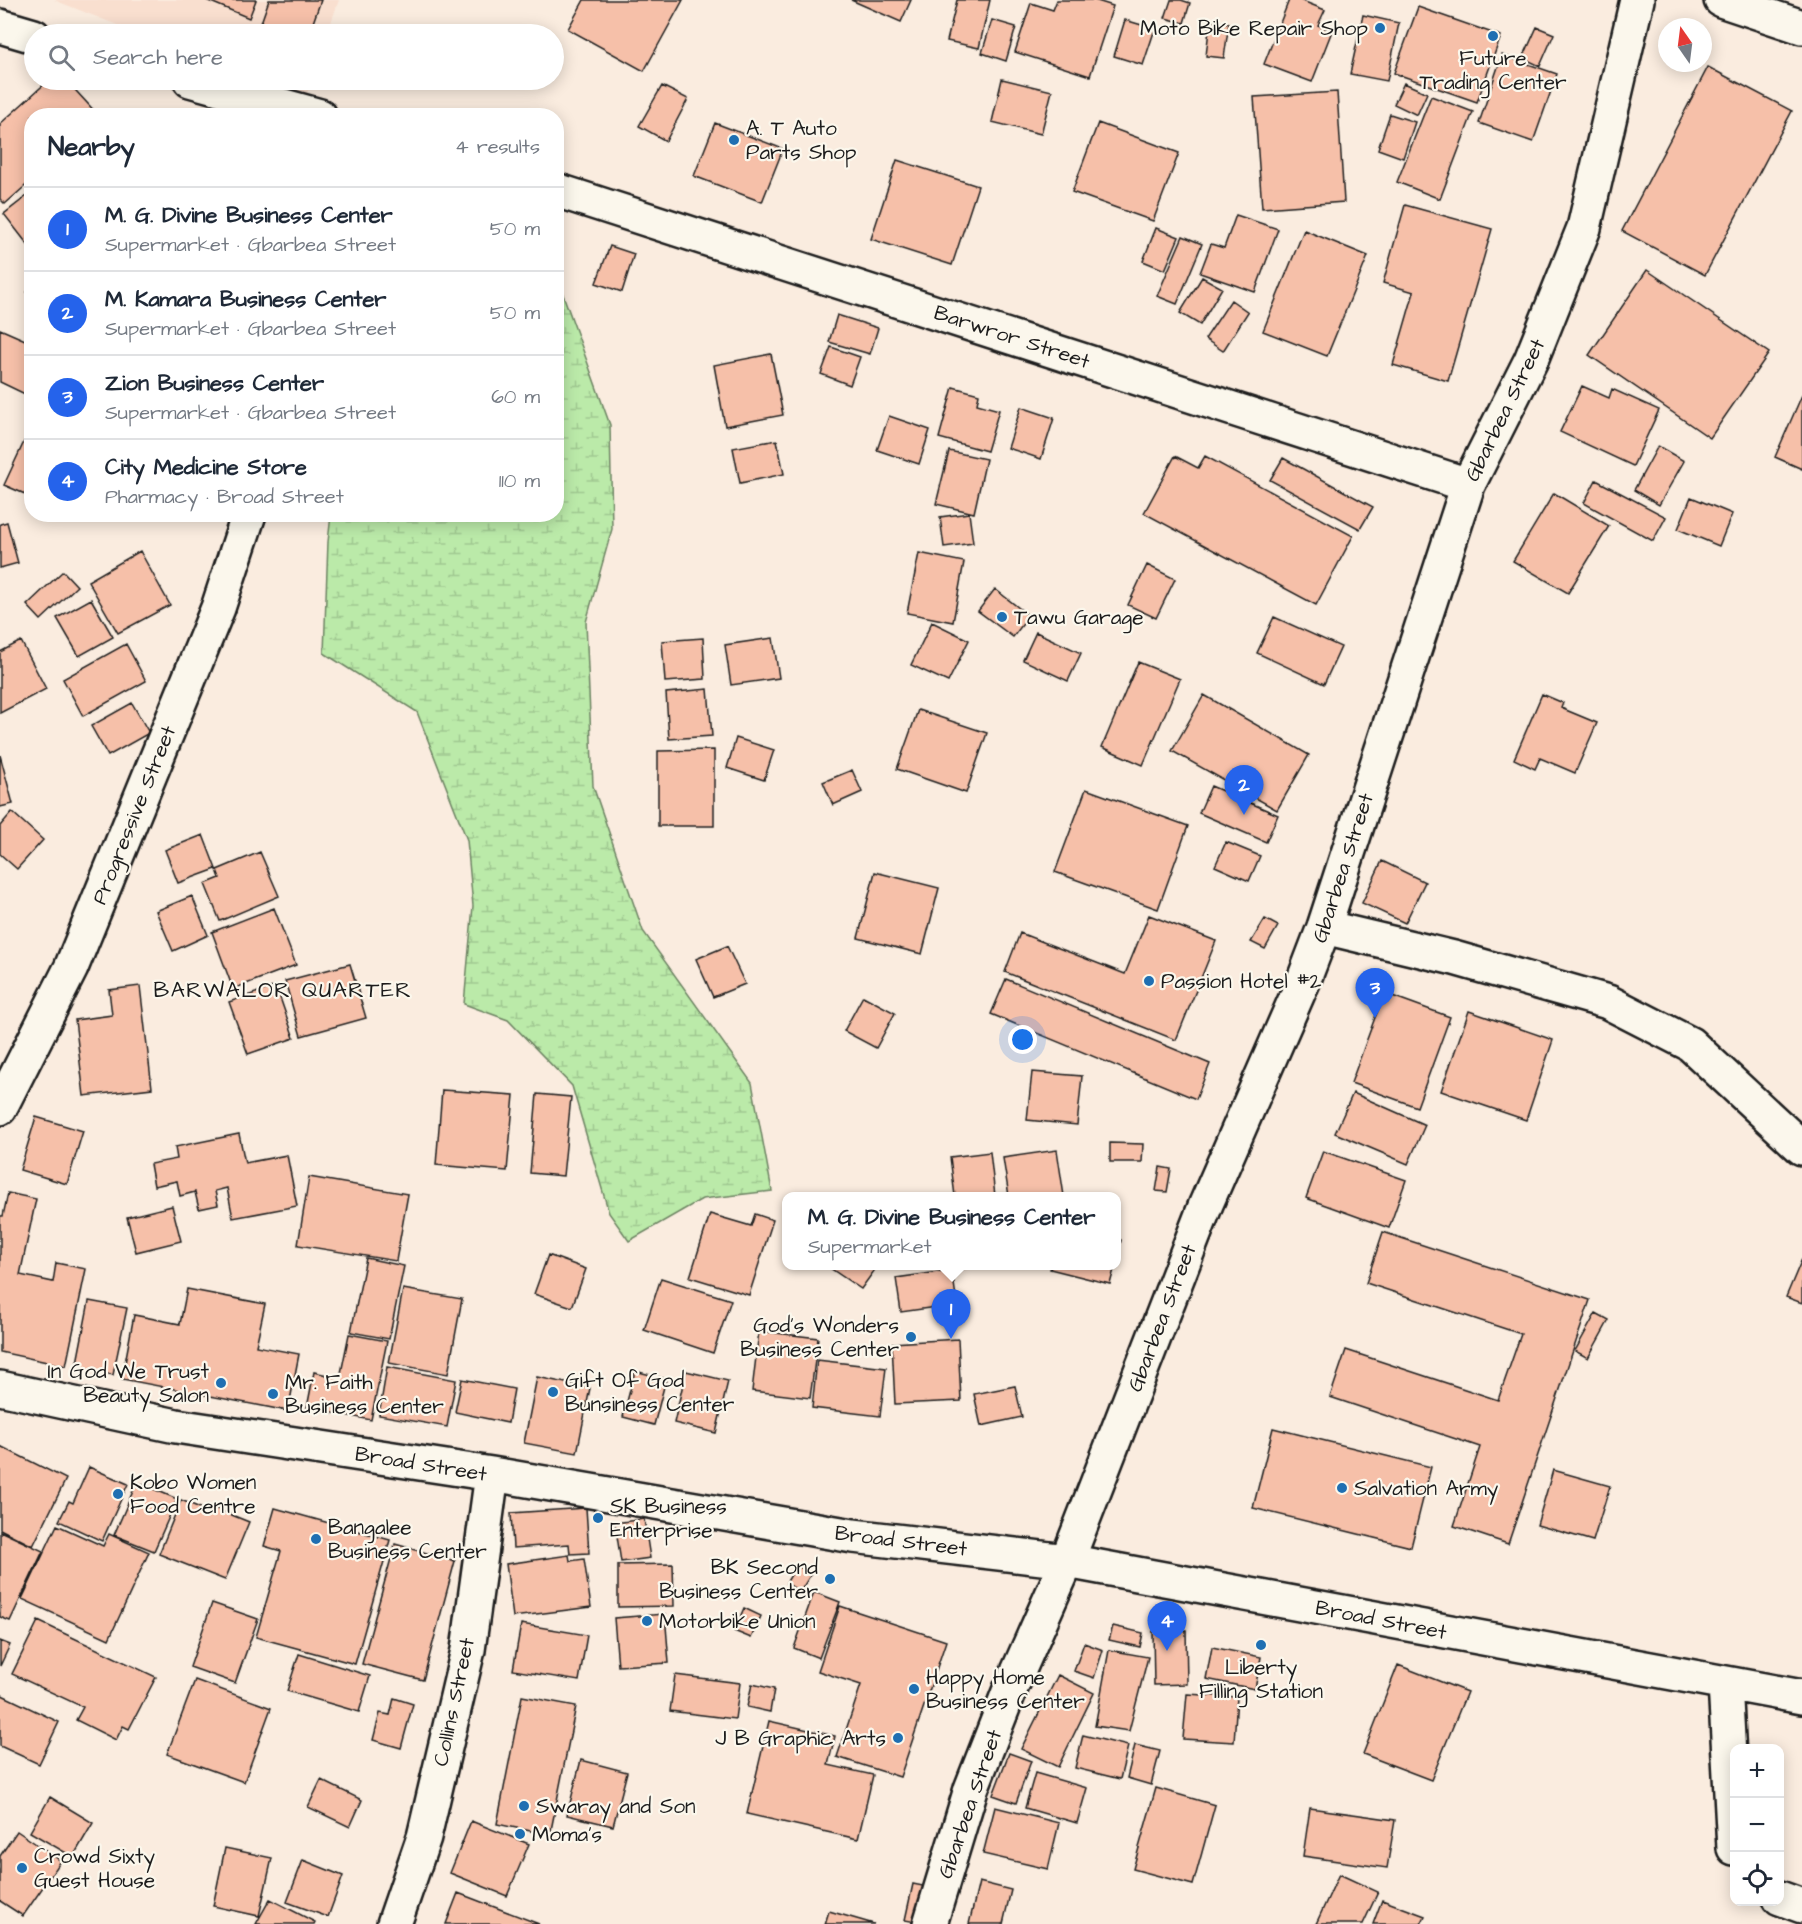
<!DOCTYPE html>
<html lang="en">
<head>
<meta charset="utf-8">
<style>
	body { margin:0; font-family:"Architects Daughter",sans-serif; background:#f6f6f7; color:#1f2937 }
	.controls { position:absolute; right:18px; bottom:18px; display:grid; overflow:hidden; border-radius:12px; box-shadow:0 3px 15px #0003 }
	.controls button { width:54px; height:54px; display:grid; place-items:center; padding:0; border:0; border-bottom:2px solid #e0e1e3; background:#fff; color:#1f2937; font:30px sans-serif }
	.compass { position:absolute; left:1658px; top:18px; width:54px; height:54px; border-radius:50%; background:#fff; box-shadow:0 3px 15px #0003; rotate:346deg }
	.you { position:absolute; left:1023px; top:1040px; width:21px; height:21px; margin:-15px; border:4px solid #fff; border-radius:50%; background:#1a73e8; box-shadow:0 0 0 9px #1a73e833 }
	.badge { display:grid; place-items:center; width:39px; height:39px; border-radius:50%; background:#2563eb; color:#fff; font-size:20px; font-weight:700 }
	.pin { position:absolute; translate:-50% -50px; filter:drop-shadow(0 2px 3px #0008) }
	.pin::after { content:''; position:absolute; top:32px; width:21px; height:18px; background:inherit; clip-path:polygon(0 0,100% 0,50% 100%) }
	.popup { position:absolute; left:782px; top:1192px; width:339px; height:78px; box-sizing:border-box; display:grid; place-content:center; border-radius:12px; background:#fff; filter:drop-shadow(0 2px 4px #0005); font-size:20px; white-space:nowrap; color:#747a83 }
	.popup b { font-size:22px; color:#1f2937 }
	.popup::after { content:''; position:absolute; left:50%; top:100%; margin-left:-12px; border:12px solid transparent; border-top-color:#fff }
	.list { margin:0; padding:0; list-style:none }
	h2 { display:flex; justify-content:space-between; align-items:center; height:78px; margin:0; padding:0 24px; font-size:26px }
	h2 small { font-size:20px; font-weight:400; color:#747a83 }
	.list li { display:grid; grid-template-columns:39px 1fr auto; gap:18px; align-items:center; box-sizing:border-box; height:84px; padding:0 24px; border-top:2px solid #e0e1e3 }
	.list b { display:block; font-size:22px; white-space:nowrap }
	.list p { margin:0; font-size:20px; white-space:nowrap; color:#747a83 }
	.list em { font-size:20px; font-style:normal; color:#747a83 }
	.icon { flex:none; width:33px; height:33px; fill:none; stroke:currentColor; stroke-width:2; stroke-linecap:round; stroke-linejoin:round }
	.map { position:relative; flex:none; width:1802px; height:1924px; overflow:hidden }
	.search { position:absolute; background:#fff; box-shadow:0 3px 15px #0003; left:24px; top:24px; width:540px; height:66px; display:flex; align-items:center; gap:15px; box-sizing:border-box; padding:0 21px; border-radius:33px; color:#747a83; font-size:22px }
	.panel { position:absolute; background:#fff; box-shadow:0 3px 15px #0003; left:24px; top:108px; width:540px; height:414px; border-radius:24px }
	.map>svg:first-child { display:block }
	.built { fill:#f9dfcf }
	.wetland { fill:url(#wetland-marsh); stroke:#6c8362; stroke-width:1.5 }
	.building { fill:#f6c0a9; stroke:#1c1c1c; stroke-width:1.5 }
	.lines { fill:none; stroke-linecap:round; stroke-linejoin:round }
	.minor-casing { stroke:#1c1c1c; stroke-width:38 }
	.highway-casing { stroke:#1c1c1c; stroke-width:38 }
	.minor { stroke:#fbf7ec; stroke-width:33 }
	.highway { stroke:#fbf7ec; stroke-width:33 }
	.poi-dot { fill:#1f6fb2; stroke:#fbf7ec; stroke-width:2 }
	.labels { text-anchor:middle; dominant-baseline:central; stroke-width:4.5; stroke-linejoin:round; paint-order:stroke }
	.poi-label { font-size:21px; fill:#1c1c1c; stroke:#fbf7ec; text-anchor:start }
	.street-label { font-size:21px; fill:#1c1c1c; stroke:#fbf7ec }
	.neighbourhood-label { font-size:22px; letter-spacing:1.5px; fill:#1c1c1c; stroke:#fbf7ec }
</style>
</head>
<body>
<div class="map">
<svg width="1802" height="1924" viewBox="0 0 1802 1924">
	<defs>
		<pattern id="wetland-marsh" width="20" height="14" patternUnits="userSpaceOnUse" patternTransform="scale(1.5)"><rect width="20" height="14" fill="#bbeaa9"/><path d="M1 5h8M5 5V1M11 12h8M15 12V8" fill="none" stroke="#a0c891"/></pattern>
	</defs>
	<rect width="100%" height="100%" fill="#faecdf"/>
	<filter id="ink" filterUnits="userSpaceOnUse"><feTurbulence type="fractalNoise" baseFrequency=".0167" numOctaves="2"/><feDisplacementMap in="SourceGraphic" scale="12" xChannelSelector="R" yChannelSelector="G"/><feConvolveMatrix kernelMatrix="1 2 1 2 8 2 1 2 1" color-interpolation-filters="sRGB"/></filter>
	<g filter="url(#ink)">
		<path class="built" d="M54,0H339L327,34H140Z
			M253,80H312L305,100Z"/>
		<path class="wetland" d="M557,278L610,425L612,529L586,622L593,786L643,931L752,1083L772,1191L702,1199L629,1241L609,1213L572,1086L508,1020L464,1004L473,906L467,840L417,712L324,653L328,542L331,515L556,514Z"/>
		<path class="building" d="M206,0H256L249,18Z
			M269,0H321L309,34H257Z
			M584,0H683L644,71L568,29Z
			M851,0H911L901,22Z
			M957,0H990L979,48L947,41Z
			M1057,0H1094L1113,6L1090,76L1015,52L1031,3L1053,10Z
			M1171,0H1181L1190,3L1184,23L1165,18Z
			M1289,0H1300L1325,10L1318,25L1332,31L1312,82L1264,64Z
			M1418,7L1501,36L1477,102L1394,73Z
			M1363,15L1399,23L1387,81L1350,74Z
			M992,20L1016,27L1006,61L982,53Z
			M1125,20L1155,29L1143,65L1114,56Z
			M1210,21L1229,23L1224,58L1206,56Z
			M1537,27L1554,34L1540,66L1523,58Z
			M1502,55L1557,74L1533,142L1479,123Z
			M1708,67L1792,111L1705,275L1622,231Z
			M1002,79L1052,91L1041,134L992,122Z
			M49,80H66L99,116H32V180L5,204L0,199V124Z
			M1404,83L1427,93L1417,115L1394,104Z
			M662,86L688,99L666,141L639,126Z
			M1337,92L1344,202L1262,208L1254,97Z
			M1431,96L1473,112L1440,199L1397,182Z
			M1390,114L1415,122L1403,158L1378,149Z
			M715,123L783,149L762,202L694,176Z
			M1098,123L1179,153L1153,221L1072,192Z
			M897,160L978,186L952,265L871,239Z
			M32,192V250L4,214Z
			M1405,205L1492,229L1448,381L1393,365L1414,292L1383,283Z
			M1236,215L1278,229L1255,292L1200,273L1211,244L1224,248Z
			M1156,228L1179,237L1165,270L1143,261Z
			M1304,230L1368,256L1327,356L1263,331Z
			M1183,236L1202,244L1177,304L1157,296Z
			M610,246L634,254L622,292L596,283Z
			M1647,270L1769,353L1710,438L1589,355Z
			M1202,277L1222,288L1200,325L1180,313Z
			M32,291V308L27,292Z
			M1231,300L1248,312L1223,351L1205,339Z
			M837,315L878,328L870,354L829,342Z
			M0,329L32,343V385L27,395L0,382Z
			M831,347L860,357L850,385L821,374Z
			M771,354L783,415L725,426L714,365Z
			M1582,386L1609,398L1612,389L1659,410L1633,466L1560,432Z
			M953,387L979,394L977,404L999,410L987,451L939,438Z
			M1802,395V469L1775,457Z
			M1021,407L1054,418L1041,459L1008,448Z
			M889,416L930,430L919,464L877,450Z
			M30,429H32V497L4,485Z
			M777,440L784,474L740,483L733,448Z
			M1658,446L1684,461L1659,505L1634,490Z
			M949,451L986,459L974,513L936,504Z
			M1175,456L1198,468L1205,456L1353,536L1316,605L1144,513Z
			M1283,458L1373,507L1360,529L1270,480Z
			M1596,480L1666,517L1653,541L1584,503Z
			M1554,493L1609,526L1568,593L1513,561Z
			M1691,497L1732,514L1719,546L1678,529Z
			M969,513L973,543L944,547L940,517Z
			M7,522L18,563L0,568V524Z
			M140,551L170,605L118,633L88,581Z
			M919,553L964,562L953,622L907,613Z
			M1147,565L1175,579L1156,618L1128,605Z
			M63,571L77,586L41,620L27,605Z
			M995,589L1029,616L1013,637L978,611Z
			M91,599L113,637L79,656L57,618Z
			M1274,617L1341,647L1324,684L1257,653Z
			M932,622L969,640L948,682L911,665Z
			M1036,632L1081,653L1068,681L1023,660Z
			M703,638L705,679L665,682L662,641Z
			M773,638L779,678L731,685L725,645Z
			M21,641L46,689L0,713V652Z
			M126,644L146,681L83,716L63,679Z
			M1138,662L1180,679L1143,765L1102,747Z
			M708,689L712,736L669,739L666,693Z
			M1542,694L1563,703L1561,708L1597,723L1575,773L1540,758L1535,769L1514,759Z
			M1204,695L1309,755L1277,810L1172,751Z
			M132,703L149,733L108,756L91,726Z
			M918,710L987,733L966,793L897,769Z
			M736,738L774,750L764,780L727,768Z
			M714,750V826H658V751Z
			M0,755L13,804L0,807Z
			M852,770L862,792L833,805L823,782Z
			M1211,786L1278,815L1266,842L1199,813Z
			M1086,789L1188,826L1158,909L1055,872Z
			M12,812L43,840L17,869L0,854V826Z
			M203,835L216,869L178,883L165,850Z
			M1226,842L1260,856L1249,881L1215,866Z
			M260,852L279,896L220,921L205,884L220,878L217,870Z
			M1382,861L1425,882L1405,923L1362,903Z
			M875,872L939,888L922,954L858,938Z
			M192,896L208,935L173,951L156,911Z
			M274,908L296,965L233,989L212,932Z
			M1149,915L1216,941L1176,1040L1005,972L1020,933L1125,974Z
			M1265,919L1278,926L1265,949L1251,942Z
			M727,946L745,984L713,997L696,959Z
			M350,964L366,1018L301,1036L285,981Z
			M1006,979L1210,1064L1196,1099L991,1014Z
			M140,986L152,1088L84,1096L75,1020L112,1015L109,990Z
			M276,986L294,1038L248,1054L229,1002Z
			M1384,993L1450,1017L1417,1107L1351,1083Z
			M863,996L895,1013L876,1048L844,1031Z
			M1469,1011L1553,1040L1526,1120L1441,1091Z
			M1032,1072L1082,1076L1077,1125L1027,1120Z
			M442,1090L514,1095L507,1171L436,1165Z
			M1353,1093L1425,1125L1408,1164L1335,1133Z
			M537,1094L571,1097L563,1176L530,1173Z
			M36,1117L83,1131L67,1184L20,1170Z
			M239,1134L245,1163L287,1155L297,1206L233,1218L227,1188L215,1191L218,1205L199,1209L195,1192L180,1196L177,1181L154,1186L150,1164L177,1159L175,1147Z
			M1110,1143L1143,1144L1142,1162H1110Z
			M1057,1150L1064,1196H1009L1003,1158Z
			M1323,1151L1406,1180L1389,1228L1306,1198Z
			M990,1152L995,1196H955L950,1157Z
			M1160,1167L1171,1169L1167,1192L1156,1191Z
			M309,1177L408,1194L396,1261L298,1245Z
			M8,1193L36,1199L20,1275L53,1282L56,1263L86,1269L66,1366L0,1352V1216H3Z
			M172,1206L181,1241L136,1252L127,1217Z
			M710,1214L751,1226L755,1214L773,1220L749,1295L690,1277Z
			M1383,1232L1590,1300L1508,1544L1454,1526L1480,1447L1330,1397L1346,1350L1498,1400L1521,1334L1366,1283Z
			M1116,1239L1121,1240L1116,1260Z
			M548,1255L586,1269L572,1307L534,1294Z
			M366,1258L404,1266L389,1339L351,1332Z
			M1802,1259V1303L1786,1297Z
			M827,1266H867L874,1271L861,1289Z
			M1051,1266H1115L1110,1284L1050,1269Z
			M952,1270L957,1304L901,1312L896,1278Z
			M661,1278L731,1300L713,1353L644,1330Z
			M187,1289L265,1304L256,1346L299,1354L288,1411L122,1379L134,1315L180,1324Z
			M403,1289L462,1299L448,1374L389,1363Z
			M89,1301L127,1308L113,1375L76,1368Z
			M1596,1313L1609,1320L1588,1358L1575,1351Z
			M759,1331L818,1338L810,1398L752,1391Z
			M349,1334L387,1341L371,1420L307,1408L314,1372L340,1378Z
			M958,1339L961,1401L895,1404L892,1343Z
			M817,1360L886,1368L880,1416L812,1408Z
			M387,1367L456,1380L447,1427L379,1415Z
			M635,1371L666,1379L654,1425L623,1417Z
			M686,1371L728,1381L716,1433L674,1423Z
			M537,1377L590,1388L577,1453L524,1443Z
			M462,1379L514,1389L508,1423L455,1412Z
			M1015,1386L1022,1417L981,1426L974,1394Z
			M1273,1428L1431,1467L1411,1547L1253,1508Z
			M0,1446L66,1479L33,1546L0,1529Z
			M89,1467L128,1484L102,1541L59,1521L69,1501L73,1503Z
			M1553,1470L1610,1486L1593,1541L1537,1525Z
			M137,1482L177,1499L154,1551L114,1535Z
			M181,1500L205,1510L207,1505L249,1522L225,1580L159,1554Z
			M275,1508L390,1540L355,1664L256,1637L281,1551L264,1546Z
			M586,1508L589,1553L570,1554L569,1544L513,1548L511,1513Z
			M644,1519L650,1558L621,1562L615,1523Z
			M57,1525L103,1546L109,1534L149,1552L109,1639L22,1599Z
			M0,1531L43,1551L10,1621L0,1617Z
			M395,1544L455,1561L423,1680L362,1664Z
			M569,1555L570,1561L584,1559L591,1607L513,1617L506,1564Z
			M673,1564L674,1606L618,1607V1565Z
			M797,1565L811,1574L800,1592L786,1583Z
			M814,1592L840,1602L819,1658L794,1648Z
			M212,1603L258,1619L235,1683L190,1667Z
			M840,1606L946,1641L900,1777L837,1757L861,1685L818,1671Z
			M744,1608L761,1616L751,1638L734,1631Z
			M665,1614L669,1663L618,1666L614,1618Z
			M38,1621L156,1677L129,1729L123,1726L116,1740L76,1720L83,1707L12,1674Z
			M521,1624L587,1635L579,1681L513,1670Z
			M1113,1626L1143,1633L1140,1647L1109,1640Z
			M1186,1630L1187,1684L1154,1685L1153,1631Z
			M0,1641L10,1645L0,1666Z
			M1084,1643L1103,1650L1094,1678L1074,1671Z
			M1212,1647L1261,1657L1255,1689L1206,1679Z
			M1109,1650L1148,1657L1129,1731L1095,1726Z
			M299,1654L370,1676L359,1712L287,1691Z
			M1398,1665L1467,1692L1431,1780L1363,1754Z
			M675,1675L740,1683L735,1719L670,1711Z
			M1058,1675L1094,1693L1058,1767L1021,1749Z
			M195,1680L271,1708L244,1782L167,1754Z
			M752,1684L774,1689L770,1712L747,1707Z
			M0,1694L59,1722L39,1764L0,1746Z
			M1187,1694L1237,1697L1234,1742L1183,1739Z
			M522,1696L576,1706L550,1835L497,1824Z
			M394,1698L413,1704L401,1748L373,1740L380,1713L390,1715Z
			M769,1721L835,1736L828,1765L873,1775L858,1839L747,1814Z
			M1083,1735L1128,1746L1120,1779L1075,1768Z
			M1135,1745L1160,1751L1151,1785L1127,1778Z
			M1009,1753L1031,1761L1016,1803L993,1795Z
			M581,1760L627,1772L613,1826L567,1815Z
			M1035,1773L1087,1788L1077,1823L1025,1808Z
			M321,1780L362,1800L350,1827L308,1807Z
			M1156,1788L1215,1805L1193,1885L1133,1869Z
			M50,1797L93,1823L73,1857L30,1832Z
			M995,1807L1059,1823L1048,1869L983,1854Z
			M1310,1808L1395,1820L1387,1868L1303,1856Z
			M471,1821L529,1844L507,1896L450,1873Z
			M17,1831L61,1861L23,1916L0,1901V1856Z
			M225,1848L272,1858L259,1916L213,1906Z
			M303,1860L343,1876L328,1917L287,1902Z
			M1339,1874L1378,1892L1363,1924H1316Z
			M979,1882L1011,1890L1003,1924H969Z
			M913,1884L928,1887L921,1923L905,1920Z
			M458,1893L539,1924H446Z
			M270,1899L315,1922L314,1924H256Z
			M1382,1900L1425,1916L1421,1924H1373Z
			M829,1911L874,1924H825Z"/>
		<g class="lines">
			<g class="minor-casing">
				<path id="minor" d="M0,26L34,36
					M190,80L320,116
					M556,190L1468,485
					M1324,927L1454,958L1608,1002L1690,1044L1802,1148
					M0,1108L71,968L218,608L249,514
					M0,1388L176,1426L492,1474L853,1536L1067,1561L1802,1697
					M1725,1683L1734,1848
					M1780,1898L1802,1906
					M394,1924L424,1837L468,1650L492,1474
					M930,1924L971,1789L1009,1692L1067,1561L1206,1204L1303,982L1324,927L1468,485L1531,360L1584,228L1637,0"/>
			</g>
			<g class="highway-casing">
				<path id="highway" d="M1721,0L1802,27"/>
			</g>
			<use href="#minor" class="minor"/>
			<use href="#highway" class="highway"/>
		</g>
	</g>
	<g class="poi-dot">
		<circle cx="1380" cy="28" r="6"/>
		<circle cx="1493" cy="36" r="6"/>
		<circle cx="734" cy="140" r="6"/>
		<circle cx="1002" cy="617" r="6"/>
		<circle cx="1149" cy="981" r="6"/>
		<circle cx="911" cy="1337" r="6"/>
		<circle cx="221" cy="1383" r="6"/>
		<circle cx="553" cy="1392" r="6"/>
		<circle cx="273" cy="1394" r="6"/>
		<circle cx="1342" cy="1488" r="6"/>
		<circle cx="118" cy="1494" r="6"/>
		<circle cx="598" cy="1518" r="6"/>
		<circle cx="316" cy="1539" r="6"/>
		<circle cx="830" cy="1579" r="6"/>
		<circle cx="647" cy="1621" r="6"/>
		<circle cx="1261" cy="1645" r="6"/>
		<circle cx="914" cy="1689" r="6"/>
		<circle cx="898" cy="1738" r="6"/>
		<circle cx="524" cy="1806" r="6"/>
		<circle cx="520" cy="1834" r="6"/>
		<circle cx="22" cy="1868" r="6"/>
	</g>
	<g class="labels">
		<g class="poi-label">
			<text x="1368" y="28" text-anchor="end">Moto Bike Repair Shop</text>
			<text x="1493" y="58" text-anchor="middle">Future<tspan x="1493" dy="24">Trading Center</tspan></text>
			<text x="746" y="128">A. T Auto<tspan x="746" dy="24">Parts Shop</tspan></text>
			<text x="1014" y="617">Tawu Garage</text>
			<text x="1161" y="981">Passion Hotel #2</text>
			<text x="899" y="1325" text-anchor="end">God's Wonders<tspan x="899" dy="24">Business Center</tspan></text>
			<text x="209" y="1371" text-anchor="end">In God We Trust<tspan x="209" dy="24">Beauty Salon</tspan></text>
			<text x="565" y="1380">Gift Of God<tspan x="565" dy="24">Bunsiness Center</tspan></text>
			<text x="285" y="1382">Mr. Faith<tspan x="285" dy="24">Business Center</tspan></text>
			<text x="130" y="1482">Kobo Women<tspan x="130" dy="24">Food Centre</tspan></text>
			<text x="1354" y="1488">Salvation Army</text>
			<text x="610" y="1506">SK Business<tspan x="610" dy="24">Enterprise</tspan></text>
			<text x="328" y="1527">Bangalee<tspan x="328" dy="24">Business Center</tspan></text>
			<text x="818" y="1567" text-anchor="end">BK Second<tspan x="818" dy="24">Business Center</tspan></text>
			<text x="659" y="1621">Motorbike Union</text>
			<text x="1261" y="1667" text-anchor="middle">Liberty<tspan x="1261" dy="24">Filling Station</tspan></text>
			<text x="926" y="1677">Happy Home<tspan x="926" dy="24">Business Center</tspan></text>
			<text x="886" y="1738" text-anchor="end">J B Graphic Arts</text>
			<text x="536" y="1806">Swaray and Son</text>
			<text x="532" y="1834">Moma's</text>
			<text x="34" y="1856">Crowd Sixty<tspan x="34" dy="24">Guest House</tspan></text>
		</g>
		<g class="street-label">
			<text transform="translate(1012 337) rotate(18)">Barwror Street</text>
			<text transform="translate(1505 410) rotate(-64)">Gbarbea Street</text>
			<text transform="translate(134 815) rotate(-68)">Progressive Street</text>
			<text transform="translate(1343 868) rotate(-72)">Gbarbea Street</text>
			<text transform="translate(1162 1318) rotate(-69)">Gbarbea Street</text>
			<text transform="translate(421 1464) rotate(9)">Broad Street</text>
			<text transform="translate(901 1541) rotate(7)">Broad Street</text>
			<text transform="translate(1381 1620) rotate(11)">Broad Street</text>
			<text transform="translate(454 1702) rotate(-78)">Collins Street</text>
			<text transform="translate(970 1804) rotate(-71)">Gbarbea Street</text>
		</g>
		<g class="neighbourhood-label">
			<text x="283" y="990">BARWALOR QUARTER</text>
		</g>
	</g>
</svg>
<div class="controls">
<button>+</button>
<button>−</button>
<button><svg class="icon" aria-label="locate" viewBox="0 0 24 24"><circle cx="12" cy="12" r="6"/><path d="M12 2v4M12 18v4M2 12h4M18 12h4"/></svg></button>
</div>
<svg class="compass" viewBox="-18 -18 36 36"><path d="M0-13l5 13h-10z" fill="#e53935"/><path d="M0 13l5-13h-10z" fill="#747a83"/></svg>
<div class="you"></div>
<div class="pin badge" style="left:951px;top:1339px">1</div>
<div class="popup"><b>M. G. Divine Business Center</b>Supermarket</div>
<div class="pin badge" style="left:1244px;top:815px">2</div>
<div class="pin badge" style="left:1375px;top:1018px">3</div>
<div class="pin badge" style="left:1167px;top:1651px">4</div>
<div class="search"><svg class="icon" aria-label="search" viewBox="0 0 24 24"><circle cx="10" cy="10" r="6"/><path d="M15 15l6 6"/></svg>Search here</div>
<section class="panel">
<h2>Nearby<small>4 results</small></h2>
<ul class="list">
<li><span class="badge">1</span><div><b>M. G. Divine Business Center</b><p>Supermarket · Gbarbea Street</p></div><em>50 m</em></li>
<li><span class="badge">2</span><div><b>M. Kamara Business Center</b><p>Supermarket · Gbarbea Street</p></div><em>50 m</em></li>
<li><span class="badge">3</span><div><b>Zion Business Center</b><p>Supermarket · Gbarbea Street</p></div><em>60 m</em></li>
<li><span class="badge">4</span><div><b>City Medicine Store</b><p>Pharmacy · Broad Street</p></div><em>110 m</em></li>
</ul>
</section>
</div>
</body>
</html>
